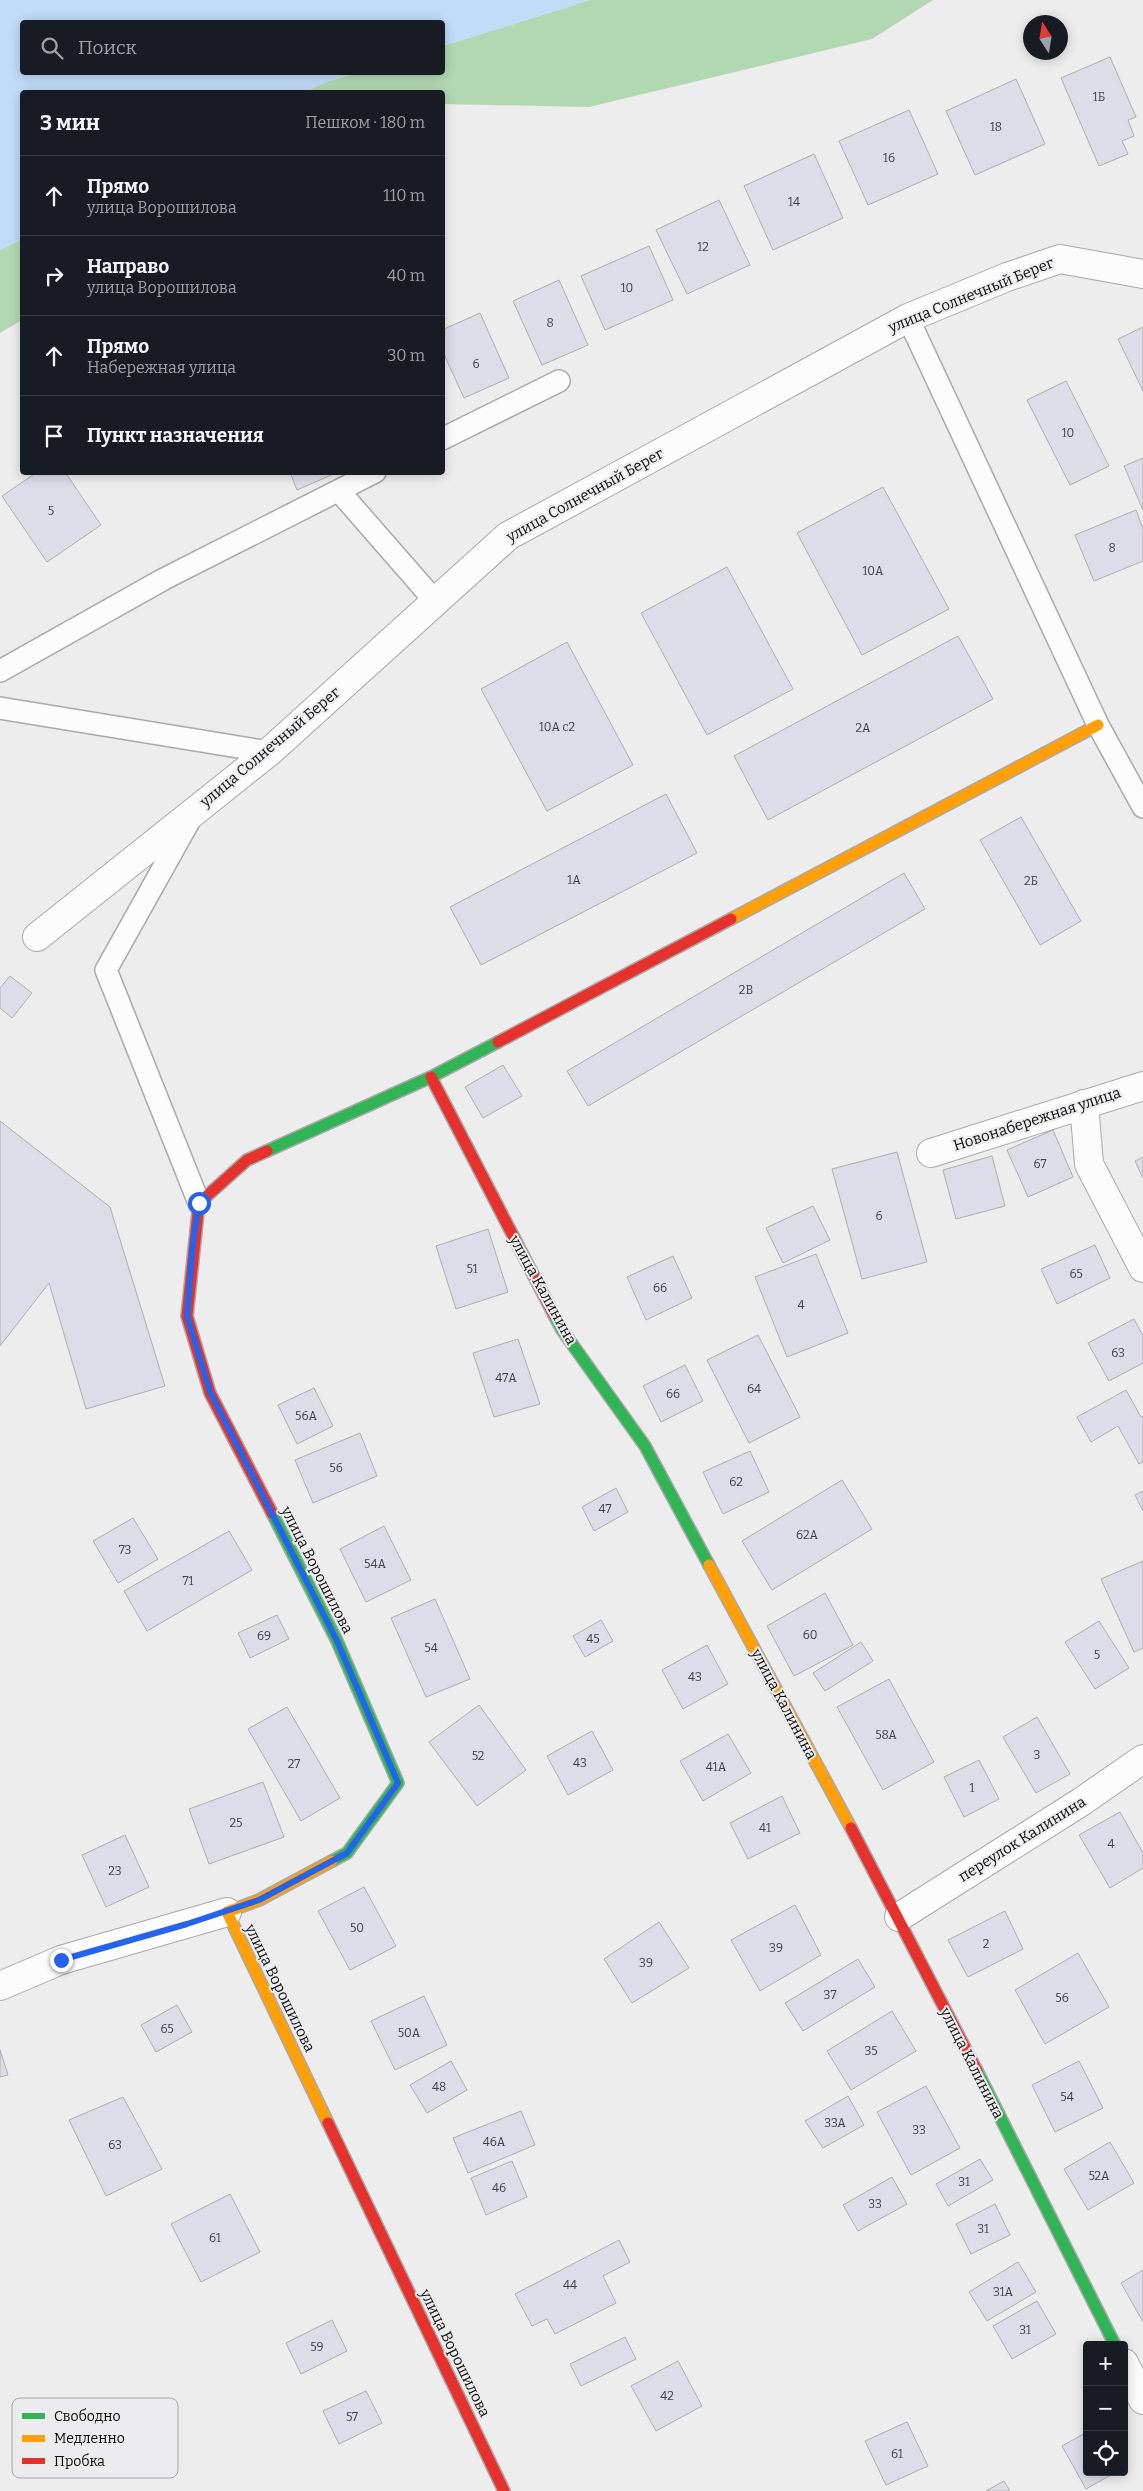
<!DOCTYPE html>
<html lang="ru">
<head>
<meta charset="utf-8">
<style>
	body { margin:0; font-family:Bitter,serif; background:#20242c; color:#f1f3f6 }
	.controls { position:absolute; right:15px; bottom:15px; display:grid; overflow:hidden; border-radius:5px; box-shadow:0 2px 12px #0003 }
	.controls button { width:45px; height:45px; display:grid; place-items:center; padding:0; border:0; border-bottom:1px solid #363941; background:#171b24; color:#f1f3f6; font:25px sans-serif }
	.compass { position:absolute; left:1023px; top:15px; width:45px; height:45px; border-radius:50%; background:#171b24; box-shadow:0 2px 12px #0003; rotate:348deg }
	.stop { position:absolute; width:15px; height:15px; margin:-11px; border:4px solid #2563eb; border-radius:50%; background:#fff }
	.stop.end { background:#2563eb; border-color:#fff; box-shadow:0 1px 5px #0008 }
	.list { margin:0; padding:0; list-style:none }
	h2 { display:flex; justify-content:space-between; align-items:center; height:65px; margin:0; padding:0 20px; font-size:21px }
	h2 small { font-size:16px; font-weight:400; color:#9ea1a6 }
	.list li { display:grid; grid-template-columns:32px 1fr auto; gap:15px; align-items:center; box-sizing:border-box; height:80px; padding:0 20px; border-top:1px solid #363941 }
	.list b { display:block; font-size:19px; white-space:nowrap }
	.list p { margin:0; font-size:16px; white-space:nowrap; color:#9ea1a6 }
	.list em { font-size:16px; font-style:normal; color:#9ea1a6 }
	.icon { flex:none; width:28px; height:28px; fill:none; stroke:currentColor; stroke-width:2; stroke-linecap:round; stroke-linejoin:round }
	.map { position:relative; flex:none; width:1143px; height:2491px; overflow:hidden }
	.search { position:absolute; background:#171b24; box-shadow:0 2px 12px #0003; left:20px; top:20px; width:425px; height:55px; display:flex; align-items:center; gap:12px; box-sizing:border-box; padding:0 18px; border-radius:5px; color:#9ea1a6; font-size:19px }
	.panel { position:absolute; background:#171b24; box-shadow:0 2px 12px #0003; left:20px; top:90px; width:425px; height:385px; border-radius:5px }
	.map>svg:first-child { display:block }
	.forest { fill:#b2d8b2 }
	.water { fill:#c0dcf8 }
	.building { fill:#ddddea; stroke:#aeaeae }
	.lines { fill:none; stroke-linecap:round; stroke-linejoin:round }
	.lane-casing { stroke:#a9a9aa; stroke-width:24 }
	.street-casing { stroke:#a9a9aa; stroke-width:30 }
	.fast-casing { stroke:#a9a9aa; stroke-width:14 }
	.slow-casing { stroke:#a9a9aa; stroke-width:14 }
	.jam-casing { stroke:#a9a9aa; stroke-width:14 }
	.lane { stroke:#fcfcfc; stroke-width:21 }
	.street { stroke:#fcfcfc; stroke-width:28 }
	.fast { stroke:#30b455; stroke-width:11 }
	.slow { stroke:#ff9f0a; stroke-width:11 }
	.jam { stroke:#e5322d; stroke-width:11 }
	.route { stroke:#2563eb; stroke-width:6 }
	.labels { text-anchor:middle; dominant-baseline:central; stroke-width:4; stroke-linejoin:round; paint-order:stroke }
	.number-label { font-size:12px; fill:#404044 }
	.street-label { font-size:15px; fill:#0b0b0c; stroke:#ececee }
	.key { fill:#ececee; stroke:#a8a8aa; stroke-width:1 }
	.key-label { font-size:14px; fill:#0b0b0c }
</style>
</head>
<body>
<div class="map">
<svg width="1143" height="2491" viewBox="0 0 1143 2491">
	<rect width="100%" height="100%" fill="#ededed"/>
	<path class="forest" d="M590,0H933L872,39L589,107L443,104L442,92H305L326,82L356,73L442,72L443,46Z
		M22,239V320L0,333V250Z"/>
	<path class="water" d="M0,0H590L443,46L442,22H22V72L356,73L326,82L305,92H22V239L0,250Z"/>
	<path class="building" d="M1110,57L1136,117L1128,120L1134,136L1122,141L1128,154L1099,166L1061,78Z
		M1016,79L1045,144L975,175L946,111Z
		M909,110L938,174L868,205L839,141Z
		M814,154L843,218L773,250L744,186Z
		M719,200L750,265L687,294L656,230Z
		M649,246L673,300L605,330L581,276Z
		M559,280L588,345L542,365L513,301Z
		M480,313L509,378L464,398L442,350V330Z
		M1143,327V391L1118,339Z
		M1066,381L1109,466L1070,485L1027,400Z
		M1143,458V510L1124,466Z
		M37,472H65L101,525L47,562L2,496Z
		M290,472H338L297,490Z
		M883,487L949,609L862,655L797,533Z
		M1136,510L1143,529V561L1094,581L1075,535Z
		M727,567L793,689L707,735L641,613Z
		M958,636L993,699L768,820L734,756Z
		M567,642L633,765L547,811L481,689Z
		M666,794L697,853L481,965L450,907Z
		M1021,817L1081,921L1040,945L980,840Z
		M904,873L925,909L588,1106L567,1071Z
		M10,976L32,993L12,1018L0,1008V988Z
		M503,1065L522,1096L483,1118L465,1087Z
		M0,1121L110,1207L165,1386L86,1409L49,1283L0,1346Z
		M1053,1130L1073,1177L1028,1197L1007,1150Z
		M897,1152L927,1262L862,1279L832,1169Z
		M992,1156L1005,1206L956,1219L943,1170Z
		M1143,1157V1178L1135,1161Z
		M813,1206L830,1240L783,1263L766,1228Z
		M488,1229L508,1292L456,1309L436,1246Z
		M1095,1245L1110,1278L1057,1304L1041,1269Z
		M816,1254L848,1333L787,1357L755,1277Z
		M673,1256L692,1298L646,1320L627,1277Z
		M1134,1319L1143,1336V1363L1109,1381L1088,1343Z
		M758,1335L800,1417L749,1443L707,1360Z
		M518,1339L540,1404L494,1417L473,1353Z
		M685,1365L703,1401L661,1422L643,1386Z
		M314,1388L333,1426L297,1444L278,1405Z
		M1126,1390L1141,1417L1143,1416V1462L1139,1464L1118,1426L1091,1442L1077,1417Z
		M360,1433L377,1476L313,1503L295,1460Z
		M750,1451L769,1492L723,1514L703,1472Z
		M842,1480L872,1529L772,1590L742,1541Z
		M616,1488L628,1512L594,1531L582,1507Z
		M1143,1491V1511L1135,1495Z
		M133,1518L158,1559L118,1583L93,1541Z
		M384,1526L411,1580L366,1602L340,1549Z
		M229,1531L252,1570L147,1631L124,1591Z
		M1143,1561V1648L1134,1652L1101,1579Z
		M825,1593L853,1645L794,1676L767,1626Z
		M435,1599L470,1679L426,1697L391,1618Z
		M277,1615L289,1639L250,1658L238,1633Z
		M601,1620L613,1641L585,1657L573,1636Z
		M1099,1621L1129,1668L1095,1689L1065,1642Z
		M861,1642L873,1661L825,1691L813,1673Z
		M707,1645L728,1684L683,1709L662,1670Z
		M889,1679L934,1762L883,1790L837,1707Z
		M479,1705L526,1770L477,1806L429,1742Z
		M287,1707L340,1798L301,1821L248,1729Z
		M1037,1717L1070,1774L1036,1793L1003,1737Z
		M592,1731L613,1770L568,1795L547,1756Z
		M728,1734L751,1773L703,1801L680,1761Z
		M979,1760L999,1799L964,1817L944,1777Z
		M263,1782L284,1837L209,1864L189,1809Z
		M782,1796L800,1833L748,1859L730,1823Z
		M1120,1812L1143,1853V1868L1110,1888L1079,1835Z
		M125,1835L149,1887L106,1907L82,1855Z
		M364,1887L396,1946L350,1970L318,1911Z
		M795,1905L821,1955L760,1991L731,1940Z
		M1005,1911L1023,1949L968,1977L948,1940Z
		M659,1922L689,1968L632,2003L604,1959Z
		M1078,1953L1109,2007L1045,2044L1015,1990Z
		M858,1959L875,1987L803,2031L785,2003Z
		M424,1996L447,2045L395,2070L371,2021Z
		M177,2005L192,2032L156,2052L141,2025Z
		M892,2011L916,2051L851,2090L827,2051Z
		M0,2050L8,2075L0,2077Z
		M451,2061L467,2090L427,2113L410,2085Z
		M1079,2061L1103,2108L1055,2132L1032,2085Z
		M926,2086L960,2148L911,2175L877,2112Z
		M848,2096L864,2125L823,2148L805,2121Z
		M123,2097L162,2169L106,2196L69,2120Z
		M521,2111L535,2145L468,2173L453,2138Z
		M1110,2142L1134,2183L1088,2210L1064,2169Z
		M980,2159L993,2180L948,2206L936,2184Z
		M512,2161L527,2197L486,2215L471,2178Z
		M892,2177L907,2204L858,2231L843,2205Z
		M230,2194L260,2252L201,2282L171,2224Z
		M995,2204L1010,2235L971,2254L956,2224Z
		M619,2240L630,2262L603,2276L616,2303L555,2334L547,2319L532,2326L515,2294Z
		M1018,2262L1036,2292L987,2321L969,2292Z
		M1143,2270V2322L1121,2283Z
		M1037,2301L1056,2334L1012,2359L993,2326Z
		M332,2320L347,2351L301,2374L286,2343Z
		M625,2337L636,2359L581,2386L570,2364Z
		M678,2361L702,2406L656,2431L631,2386Z
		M366,2391L382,2423L339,2444L323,2411Z
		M907,2422L928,2466L886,2485L865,2441Z
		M1087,2432V2472H1116L1086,2489L1062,2446Z
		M1004,2481L1010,2491H986Z"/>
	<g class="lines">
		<g class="lane-casing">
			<path id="lane" d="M908,318L1098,725L1143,807
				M442,439L559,381
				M339,491L435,601
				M0,671L164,579L375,472
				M0,708L269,752
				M191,818L106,970L199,1203"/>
		</g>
		<g class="street-casing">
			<path id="street" d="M37,937L269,752L508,536L908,318L1007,277L1060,259L1143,274
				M1084,1104L1089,1164L1143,1268
				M931,1153L1143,1086
				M899,1917L1081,1802L1143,1759
				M0,1986L61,1960L227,1912
				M1124,2363L1143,2400"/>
		</g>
		<g class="fast-casing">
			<path id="fast" d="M267,1151L431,1077L498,1042
				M554,1315L562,1330L645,1446L709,1565
				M272,1513L337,1641L398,1783L347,1853L332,1861
				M977,2071L1115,2345"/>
		</g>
		<g class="slow-casing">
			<path id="slow" d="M731,919L1098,725
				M709,1565L851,1828
				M328,2123L227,1912L259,1900L332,1861"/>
		</g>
		<g class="jam-casing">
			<path id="jam" d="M498,1042L731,919
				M431,1077L554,1315
				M267,1151L247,1160L199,1203L187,1316L210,1393L272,1513
				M851,1828L977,2071
				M328,2123L504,2491"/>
		</g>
		<use href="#lane" class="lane"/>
		<use href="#street" class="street"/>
		<use href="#fast" class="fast"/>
		<use href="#slow" class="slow"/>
		<use href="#jam" class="jam"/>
	</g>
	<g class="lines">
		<path class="route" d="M61,1960L187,1924L259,1900L347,1853L398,1783L337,1641L210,1392L187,1316L193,1243L199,1203"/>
	</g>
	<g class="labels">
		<g class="number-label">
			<text x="1099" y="97">1Б</text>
			<text x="996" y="127">18</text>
			<text x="889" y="158">16</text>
			<text x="794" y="202">14</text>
			<text x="703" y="247">12</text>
			<text x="627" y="288">10</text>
			<text x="550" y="323">8</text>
			<text x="476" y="364">6</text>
			<text x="1068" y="433">10</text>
			<text x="51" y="511">5</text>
			<text x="1112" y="548">8</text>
			<text x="873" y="571">10А</text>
			<text x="557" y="727">10А с2</text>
			<text x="863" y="728">2А</text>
			<text x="574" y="880">1А</text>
			<text x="1031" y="881">2Б</text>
			<text x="746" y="990">2В</text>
			<text x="1040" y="1164">67</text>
			<text x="879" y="1216">6</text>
			<text x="472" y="1269">51</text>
			<text x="1076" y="1274">65</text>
			<text x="660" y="1288">66</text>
			<text x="801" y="1305">4</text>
			<text x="1118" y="1353">63</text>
			<text x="506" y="1378">47А</text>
			<text x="754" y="1389">64</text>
			<text x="673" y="1394">66</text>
			<text x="306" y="1416">56А</text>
			<text x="336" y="1468">56</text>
			<text x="736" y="1482">62</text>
			<text x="605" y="1509">47</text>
			<text x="807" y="1535">62А</text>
			<text x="125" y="1550">73</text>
			<text x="375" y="1564">54А</text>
			<text x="188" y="1581">71</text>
			<text x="810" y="1635">60</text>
			<text x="264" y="1636">69</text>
			<text x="593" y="1639">45</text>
			<text x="431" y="1648">54</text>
			<text x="1097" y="1655">5</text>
			<text x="695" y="1677">43</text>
			<text x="886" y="1735">58А</text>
			<text x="1037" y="1755">3</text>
			<text x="478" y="1756">52</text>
			<text x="580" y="1763">43</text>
			<text x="294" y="1764">27</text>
			<text x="716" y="1767">41А</text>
			<text x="972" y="1788">1</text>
			<text x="236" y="1823">25</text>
			<text x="765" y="1828">41</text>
			<text x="1111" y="1844">4</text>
			<text x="115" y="1871">23</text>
			<text x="357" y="1928">50</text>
			<text x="986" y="1944">2</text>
			<text x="776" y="1948">39</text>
			<text x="646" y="1963">39</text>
			<text x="830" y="1995">37</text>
			<text x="1062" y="1998">56</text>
			<text x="167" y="2029">65</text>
			<text x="409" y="2033">50А</text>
			<text x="871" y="2051">35</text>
			<text x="439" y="2087">48</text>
			<text x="1067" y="2097">54</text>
			<text x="835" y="2123">33А</text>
			<text x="919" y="2130">33</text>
			<text x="494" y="2142">46А</text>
			<text x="115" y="2145">63</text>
			<text x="1099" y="2176">52А</text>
			<text x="964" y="2182">31</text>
			<text x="499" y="2188">46</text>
			<text x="875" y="2204">33</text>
			<text x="983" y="2229">31</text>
			<text x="215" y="2238">61</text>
			<text x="570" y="2285">44</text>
			<text x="1003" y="2292">31А</text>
			<text x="1025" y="2330">31</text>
			<text x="317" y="2347">59</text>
			<text x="667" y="2396">42</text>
			<text x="352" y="2417">57</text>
			<text x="897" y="2454">61</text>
		</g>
		<g class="street-label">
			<text transform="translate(971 295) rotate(-22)">улица Солнечный Берег</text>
			<text transform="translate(585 495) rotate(-29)">улица Солнечный Берег</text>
			<text transform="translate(270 747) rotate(-40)">улица Солнечный Берег</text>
			<text transform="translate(1037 1119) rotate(-18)">Новонабережная улица</text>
			<text transform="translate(543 1290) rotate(61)">улица Калинина</text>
			<text transform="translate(317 1570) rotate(63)">улица Ворошилова</text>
			<text transform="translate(784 1704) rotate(62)">улица Калинина</text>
			<text transform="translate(1022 1839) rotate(-32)">переулок Калинина</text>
			<text transform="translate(280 1988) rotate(64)">улица Ворошилова</text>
			<text transform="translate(972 2063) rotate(63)">улица Калинина</text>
			<text transform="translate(455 2353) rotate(64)">улица Ворошилова</text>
		</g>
	</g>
	<rect x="12" y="2398" width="166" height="80" rx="8" class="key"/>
	<rect x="22" y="2413" width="23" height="6" fill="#30b455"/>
	<rect x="22" y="2435" width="23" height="7" fill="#ff9f0a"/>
	<rect x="22" y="2458" width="23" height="6" fill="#e5322d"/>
	<g class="key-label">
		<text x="54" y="2421">Свободно</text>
		<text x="54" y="2443">Медленно</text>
		<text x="54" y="2466">Пробка</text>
	</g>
</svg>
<div class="controls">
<button>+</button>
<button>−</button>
<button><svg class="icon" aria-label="locate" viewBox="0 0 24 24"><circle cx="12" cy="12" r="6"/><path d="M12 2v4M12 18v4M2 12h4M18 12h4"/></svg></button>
</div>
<svg class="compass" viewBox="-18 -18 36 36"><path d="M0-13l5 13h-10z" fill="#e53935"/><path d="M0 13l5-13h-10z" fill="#9ea1a6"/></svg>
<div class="stop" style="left:199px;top:1203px"></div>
<div class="stop end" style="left:61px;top:1960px"></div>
<div class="search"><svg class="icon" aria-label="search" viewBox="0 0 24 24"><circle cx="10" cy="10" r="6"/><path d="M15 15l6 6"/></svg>Поиск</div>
<section class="panel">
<h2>3 мин<small>Пешком · 180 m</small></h2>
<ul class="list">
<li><svg class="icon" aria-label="ahead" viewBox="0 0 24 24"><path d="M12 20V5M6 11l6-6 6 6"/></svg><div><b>Прямо</b><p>улица Ворошилова</p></div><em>110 m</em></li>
<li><svg class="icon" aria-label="right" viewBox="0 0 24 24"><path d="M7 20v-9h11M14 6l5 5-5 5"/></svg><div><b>Направо</b><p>улица Ворошилова</p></div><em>40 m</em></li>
<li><svg class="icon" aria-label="ahead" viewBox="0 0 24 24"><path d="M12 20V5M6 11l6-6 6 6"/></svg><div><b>Прямо</b><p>Набережная улица</p></div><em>30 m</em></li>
<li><svg class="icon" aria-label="arrive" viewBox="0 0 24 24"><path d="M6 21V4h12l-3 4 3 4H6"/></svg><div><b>Пункт назначения</b></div></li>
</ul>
</section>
</div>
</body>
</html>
